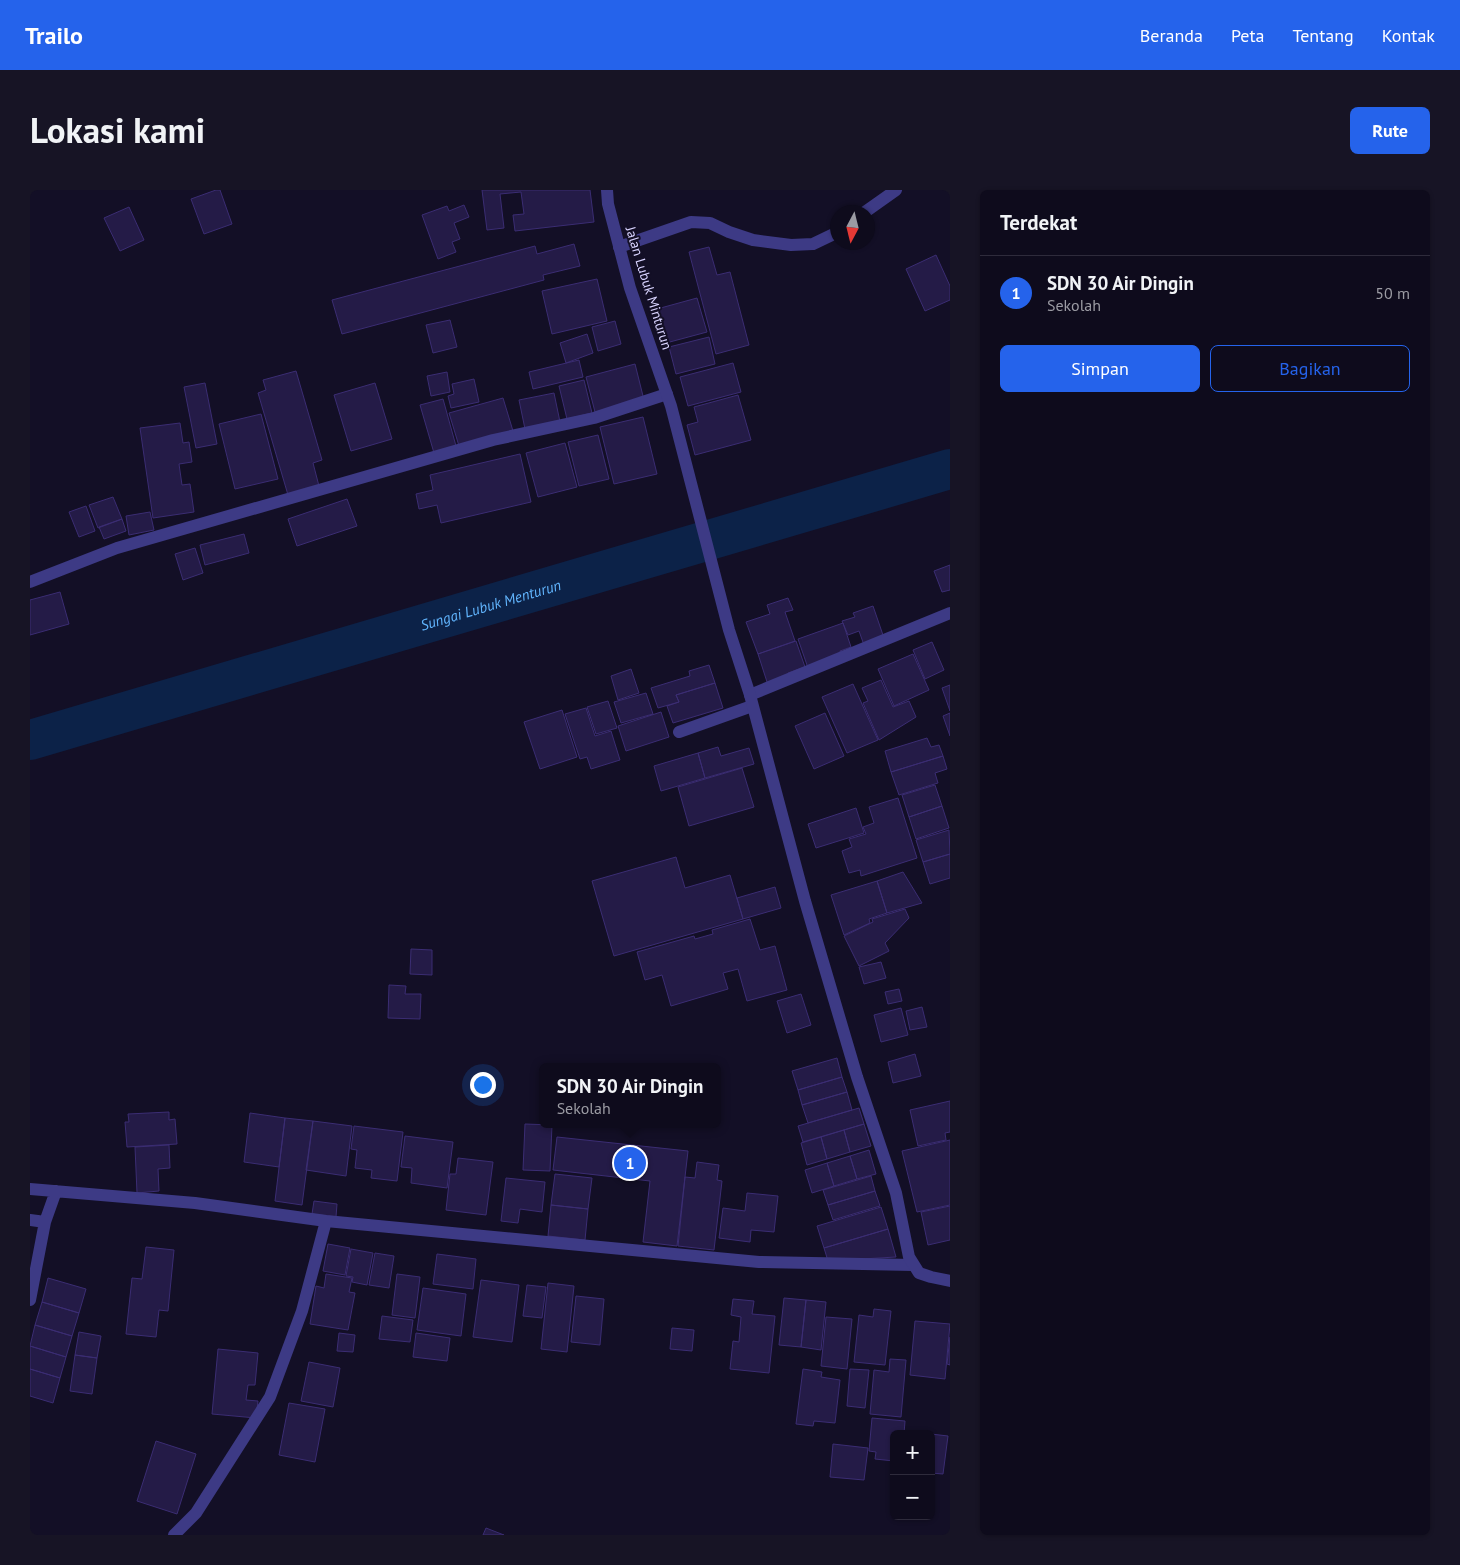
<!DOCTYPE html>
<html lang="id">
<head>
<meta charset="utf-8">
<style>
	body { margin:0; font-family:"PT Sans",sans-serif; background:#171425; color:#f1f3f6 }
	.controls { position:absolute; right:15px; bottom:15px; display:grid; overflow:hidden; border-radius:8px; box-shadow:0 1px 4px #0004 }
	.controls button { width:45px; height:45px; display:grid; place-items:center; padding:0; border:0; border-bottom:1px solid #2e2b3b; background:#0e0b1c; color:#f1f3f6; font:25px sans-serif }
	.compass { position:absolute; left:800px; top:15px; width:45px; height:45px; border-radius:50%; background:#0e0b1c; box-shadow:0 1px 4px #0004; rotate:187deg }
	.you { position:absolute; left:452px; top:894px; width:18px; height:18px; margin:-12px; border:4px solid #fff; border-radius:50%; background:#1a73e8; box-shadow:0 0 0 8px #1a73e833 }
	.badge { display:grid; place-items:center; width:32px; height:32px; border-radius:50%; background:#2563eb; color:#fff; font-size:16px; font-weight:700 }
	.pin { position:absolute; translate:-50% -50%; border:2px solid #fff; box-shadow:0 1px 5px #0006 }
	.popup { position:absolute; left:509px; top:873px; width:182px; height:65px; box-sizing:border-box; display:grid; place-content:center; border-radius:8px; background:#0e0b1c; filter:drop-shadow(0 1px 4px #0005); font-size:16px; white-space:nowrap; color:#9b9ba3 }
	.popup b { font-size:19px; color:#f1f3f6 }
	.popup::after { content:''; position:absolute; left:50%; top:100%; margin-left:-10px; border:10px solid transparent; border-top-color:#0e0b1c }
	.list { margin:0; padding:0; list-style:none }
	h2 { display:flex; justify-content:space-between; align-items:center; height:65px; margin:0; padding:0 20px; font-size:21px }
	h2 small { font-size:16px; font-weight:400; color:#9b9ba3 }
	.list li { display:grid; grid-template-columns:32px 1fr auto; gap:15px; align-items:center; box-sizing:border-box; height:75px; padding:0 20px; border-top:1px solid #2e2b3b }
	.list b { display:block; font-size:19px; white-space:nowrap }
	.list p { margin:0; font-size:16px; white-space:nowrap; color:#9b9ba3 }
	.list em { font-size:16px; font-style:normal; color:#9b9ba3 }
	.actions { display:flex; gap:10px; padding:15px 20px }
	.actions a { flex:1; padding:11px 0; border:1px solid #2563eb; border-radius:8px; text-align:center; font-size:18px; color:#2563eb }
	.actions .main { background:#2563eb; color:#fff }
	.map { position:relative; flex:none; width:920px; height:1345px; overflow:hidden; border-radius:8px }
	header { display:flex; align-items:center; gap:30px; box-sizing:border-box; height:70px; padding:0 25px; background:#2563eb; color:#fff }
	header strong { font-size:24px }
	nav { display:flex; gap:28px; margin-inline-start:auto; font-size:18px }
	.intro { display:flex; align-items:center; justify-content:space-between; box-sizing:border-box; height:120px; padding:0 30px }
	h1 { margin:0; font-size:35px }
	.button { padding:12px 22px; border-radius:8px; background:#2563eb; color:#fff; font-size:18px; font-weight:700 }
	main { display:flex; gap:30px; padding:0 30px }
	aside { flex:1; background:#0e0b1c; border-radius:8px; box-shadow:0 1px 4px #0004 }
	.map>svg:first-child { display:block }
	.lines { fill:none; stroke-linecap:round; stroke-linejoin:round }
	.river { stroke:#0c2248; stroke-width:40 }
	.building { fill:#241b47; stroke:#3b2d73 }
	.minor { stroke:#3d3a85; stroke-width:12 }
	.tertiary { stroke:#3d3a85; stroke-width:12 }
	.labels { text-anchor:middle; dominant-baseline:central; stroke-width:4; stroke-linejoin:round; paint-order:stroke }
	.street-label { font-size:14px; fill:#d9d4ff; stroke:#130f26 }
	.water-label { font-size:15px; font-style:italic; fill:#62b6ff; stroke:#130f26 }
</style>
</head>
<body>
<header>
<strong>Trailo</strong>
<nav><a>Beranda</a><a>Peta</a><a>Tentang</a><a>Kontak</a></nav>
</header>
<div class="intro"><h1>Lokasi kami</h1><a class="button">Rute</a></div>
<main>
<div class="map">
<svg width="920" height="1345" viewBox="0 0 920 1345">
	<rect width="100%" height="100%" fill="#130f26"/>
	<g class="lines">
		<path class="river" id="s1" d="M0,550L920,279"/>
	</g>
	<path class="building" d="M186,0H190L202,34L174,44L161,9Z
		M452,0H560L564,32L485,41L483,25L494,24L491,2L470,4L474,38L457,40Z
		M434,15L439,27L424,33L430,49L422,52L426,62L408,69L392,25L417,16L419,21Z
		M99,17L114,50L90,61L74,28Z
		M544,54L550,76L513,85L514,90L312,144L302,110L505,56L507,64Z
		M679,57L687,85L700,82L719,155L686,164L659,62Z
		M906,65L920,96V110L895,121L876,79Z
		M567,89L577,131L522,144L512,101Z
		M667,108L677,142L636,153L627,119Z
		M420,130L427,157L403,163L396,135Z
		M585,131L591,154L568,161L562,137Z
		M557,144L563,163L536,173L530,153Z
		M679,147L685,174L646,184L639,157Z
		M549,170L553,187L503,199L499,182Z
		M703,173L711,202L658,216L650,187Z
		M605,174L614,210L565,222L556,187Z
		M266,181L292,270L283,273L289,296L258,305L228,203L236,200L233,190Z
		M417,182L420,202L401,206L397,186Z
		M444,189L449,212L421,218L418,206L424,204L422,194Z
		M554,190L562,223L537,229L529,196Z
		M175,193L187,254L166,258L154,197Z
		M345,193L362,249L321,261L304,205Z
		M524,203L530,232L495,239L489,210Z
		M708,205L721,250L665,265L657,235L668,232L664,217Z
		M473,208L483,241L429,256L419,223Z
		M413,209L426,256L404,263L390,215Z
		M231,224L248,289L205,299L189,234Z
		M613,227L627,284L584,294L570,237Z
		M150,233L153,253L159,252L162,272L149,274L152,295L160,294L164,322L123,328L110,238Z
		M568,245L579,289L549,296L538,252Z
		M535,253L547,297L508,307L496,263Z
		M490,264L501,312L411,333L407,315L389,319L386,304L403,300L400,285Z
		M83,307L92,329L68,338L59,315Z
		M317,309L327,336L267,356L258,329Z
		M56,316L65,341L49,347L39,322Z
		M120,322L124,340L99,345L96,326Z
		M92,329L96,341L74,349L69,337Z
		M214,344L219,363L175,375L170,355Z
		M165,358L173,383L153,390L145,364Z
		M920,375V400L912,402L904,381Z
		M30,402L39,434L0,445V410Z
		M758,408L763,420L755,422L765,451L728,464L716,432L740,424L737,415Z
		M843,416L854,448L834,455L829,441L818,445L812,431L825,427L823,423Z
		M813,433L821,457L810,461L812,466L778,478L768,449Z
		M766,451L775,477L758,483L760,487L738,495L728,464Z
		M902,452L914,480L895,489L883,460Z
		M883,464L899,500L864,516L848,479Z
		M679,475L685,493L646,505L649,512L628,518L621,498L660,486L659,481Z
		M601,479L609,503L588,510L581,486Z
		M851,490L863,517L879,511L886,527L849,550L833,513L838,511L832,498Z
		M685,493L693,518L643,533L637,516L649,512L646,505Z
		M823,494L848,550L817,563L792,507Z
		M920,495V521L912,498Z
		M616,503L623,524L591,533L584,512Z
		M578,511L587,538L566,544L557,517Z
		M556,518L565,546L581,541L590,570L561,579L557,567L550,569L535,524Z
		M532,520L547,567L510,579L494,532Z
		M631,522L639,547L596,561L588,536Z
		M795,523L814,566L784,579L765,536Z
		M920,523V546L913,526Z
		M897,548L901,557L909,555L913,566L861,582L855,561Z
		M688,557L691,566L719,558L724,574L675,588L668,563Z
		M668,563L675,588L631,601L624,576Z
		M913,566L917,579L905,583L908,593L869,605L861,582Z
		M712,578L724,617L659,636L648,597Z
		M905,595L912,616L879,627L872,605Z
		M868,608L887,668L831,686L830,680L819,683L812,661L822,657L819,649L836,644L833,637L844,633L839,617Z
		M912,616L919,638L886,649L879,627Z
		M826,618L834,643L786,658L778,634Z
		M919,640L920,664L893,672L886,650Z
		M920,664V688L900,694L893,672Z
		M646,667L655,698L700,685L713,729L584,766L562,691Z
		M873,682L892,713L857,723L847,691Z
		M847,691L857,723L839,729L840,733L814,745L801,705Z
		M745,697L751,718L713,729L707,708Z
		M875,719L879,728L855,753L859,761L829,776L814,746L843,732L842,729Z
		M720,729L730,760L745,756L757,800L717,811L708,779L693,783L698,799L641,816L632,785L615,790L607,762L664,746L665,749L683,744L682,740Z
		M381,759L402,760V785L380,784Z
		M851,772L856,788L834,794L829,777Z
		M359,795L376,796L375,804H391L390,829L358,828Z
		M869,799L872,811L858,814L855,802Z
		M771,804L781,835L757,843L747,811Z
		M892,817L897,837L880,840L876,821Z
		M871,818L878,845L851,852L844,825Z
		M885,864L891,886L863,893L858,872Z
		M807,868L812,887L768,900L762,881Z
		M812,887L817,902L772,915L768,900Z
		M817,902L822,920L778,933L772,915Z
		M920,911V942L915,943L916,950L888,956L880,920Z
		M829,918L834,934L773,952L768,936Z
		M139,922V930L145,929L147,954L97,957L95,932H99L98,924Z
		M220,923L255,928L249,977L214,972Z
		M255,928L283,931L272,1015L245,1011Z
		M283,931L322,936L316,986L276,980Z
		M495,934L522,935L520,981L493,980Z
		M834,934L841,956L820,962L814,940Z
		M324,936L373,942L367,991L341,988L342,980L325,978L327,960L321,959Z
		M814,940L820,962L797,969L791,947Z
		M375,946L423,952L417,998L381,993L382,978L371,977Z
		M527,947L658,961L647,1056L613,1052L620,991L523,980Z
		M791,947L797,969L777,975L771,953Z
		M920,950V1015L887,1022L872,961Z
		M139,955L140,978L128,979L129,1001L107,1003L105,957Z
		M839,960L846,984L827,989L820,966Z
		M820,966L827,989L804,996L797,973Z
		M428,968L463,972L456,1025L416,1020L420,984H426Z
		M667,972L689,975L687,990L692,991L684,1060L648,1056L655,987L665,988Z
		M797,973L804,996L782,1003L775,980Z
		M525,984L562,988L558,1019L521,1015Z
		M841,986L845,1001L798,1015L793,1000Z
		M476,988L515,992L512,1022L490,1019L488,1033L471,1031Z
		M845,1001L850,1016L803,1030L798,1015Z
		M717,1003L748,1006L744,1042L721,1040L720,1052L689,1048L693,1018L715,1021Z
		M284,1011L307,1014L306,1027L282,1024Z
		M521,1015L558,1019L555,1050L518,1046Z
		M920,1016V1050L898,1055L891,1022Z
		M851,1017L858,1039L794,1058L787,1036Z
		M858,1039L866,1067L798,1071L794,1058Z
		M298,1054L320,1058L315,1085L293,1081Z
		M116,1057L144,1060L138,1121L129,1120L126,1147L96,1144L102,1088L112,1089Z
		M321,1059L343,1063L337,1095L322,1092L323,1087L316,1086Z
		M345,1063L364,1066L359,1098L339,1095Z
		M407,1064L446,1069L443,1099L403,1094Z
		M296,1084L322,1088L319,1102L325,1103L318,1140L280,1134L286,1096L294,1098Z
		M367,1084L390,1087L385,1128L362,1125Z
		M18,1088L56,1099L49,1123L12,1112Z
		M451,1090L489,1095L482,1152L443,1147Z
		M518,1093L544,1096L537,1162L511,1159Z
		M497,1095L516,1097L512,1128L493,1126Z
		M393,1098L436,1104L431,1146L387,1140Z
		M546,1106L574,1109L570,1155L541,1152Z
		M754,1108L776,1110L771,1157L749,1155Z
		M703,1109L724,1111L722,1124L745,1126L739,1183L700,1179L703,1151L709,1152L711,1127L701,1125Z
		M776,1110L796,1112L791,1160L771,1157Z
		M12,1112L49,1123L42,1146L5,1135Z
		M844,1119L861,1121L855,1175L824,1172L829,1125L843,1127Z
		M352,1126L383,1130L380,1152L349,1149Z
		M796,1127L822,1129L817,1179L791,1176Z
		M885,1131L920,1134L915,1189L880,1185Z
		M5,1135L42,1146L36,1167L0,1156Z
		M642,1138L664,1140L662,1161L640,1159Z
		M49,1142L71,1146L67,1168L45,1165Z
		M309,1143L325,1145L323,1162L307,1161Z
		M386,1143L420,1148L417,1171L383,1167Z
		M920,1147V1175L917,1174Z
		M0,1156L36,1167L30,1188L0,1179Z
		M188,1159L228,1163L225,1195H218L216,1210L228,1211L226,1228L182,1224Z
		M45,1165L67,1168L62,1204L40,1201Z
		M860,1169L876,1170L871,1227L840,1224L844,1180L859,1182Z
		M279,1172L310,1178L303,1217L271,1211Z
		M0,1179L30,1188L23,1213L0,1206Z
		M773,1179L792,1182L791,1187L810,1190L805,1233L784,1231L783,1236L766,1234Z
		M820,1179L839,1180L835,1218L817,1216Z
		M259,1213L295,1219L285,1272L249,1265Z
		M842,1228L875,1231L874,1244H864V1271L845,1269L846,1262L839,1261Z
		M901,1244L918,1246L913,1284L901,1283Z
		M126,1251L166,1264L147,1324L107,1311Z
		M803,1254L838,1258L834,1290L800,1287Z
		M456,1338L474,1345H453Z"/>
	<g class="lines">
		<path class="minor" d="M835,22L866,0
			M589,57L661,32L680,33L699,42L723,50L761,55L783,54L808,42
			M0,392L87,358L463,250L564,228L637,204
			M720,505L920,423
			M649,542L722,516
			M0,999L165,1013L296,1031L729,1072L883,1075
			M0,1030L15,1032
			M0,1110L15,1032L26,1001
			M144,1345L166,1323L240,1207L272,1121L296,1031"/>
		<path class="tertiary" d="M577,0L578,14L600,98L641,216L699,440L720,505L775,711L827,887L866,1003L879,1067L889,1083L901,1087L920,1091"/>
	</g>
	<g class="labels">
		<g class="street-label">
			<text transform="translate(619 98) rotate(73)">Jalan Lubuk Minturun</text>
		</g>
		<g class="water-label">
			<text stroke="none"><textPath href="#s1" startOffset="480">Sungai Lubuk Menturun</textPath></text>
		</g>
	</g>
</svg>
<div class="controls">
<button>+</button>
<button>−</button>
</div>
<svg class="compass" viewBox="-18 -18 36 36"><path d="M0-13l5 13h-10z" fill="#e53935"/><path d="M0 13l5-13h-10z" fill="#9b9ba3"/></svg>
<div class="you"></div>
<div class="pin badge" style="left:600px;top:973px">1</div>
<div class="popup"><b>SDN 30 Air Dingin</b>Sekolah</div>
</div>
<aside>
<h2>Terdekat<small></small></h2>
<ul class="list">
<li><span class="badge">1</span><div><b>SDN 30 Air Dingin</b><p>Sekolah</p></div><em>50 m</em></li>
</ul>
<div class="actions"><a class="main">Simpan</a><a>Bagikan</a></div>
</aside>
</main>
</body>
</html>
